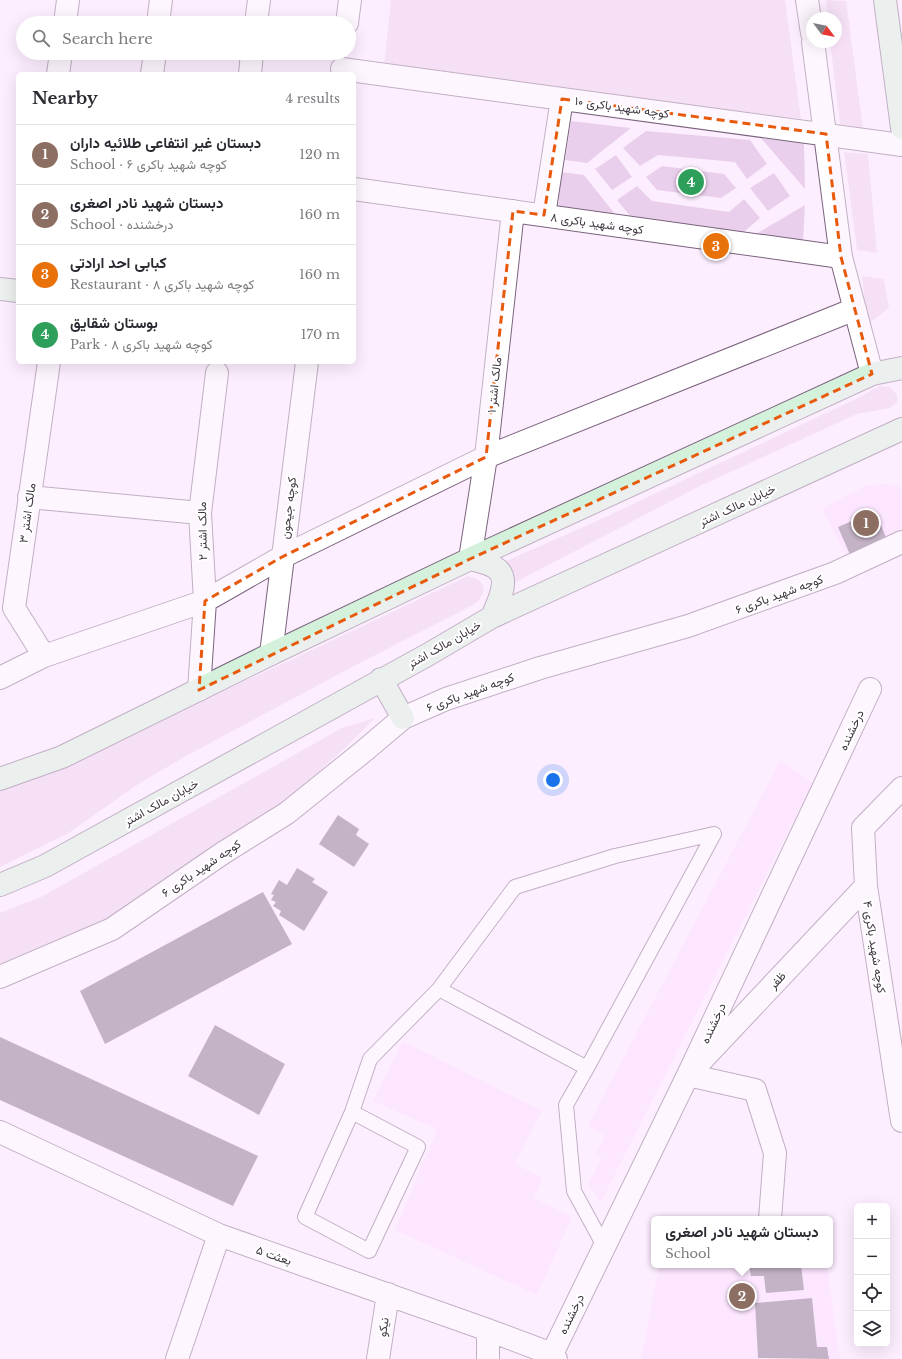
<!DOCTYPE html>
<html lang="en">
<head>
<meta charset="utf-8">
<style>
	body { margin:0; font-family:"Libre Baskerville",Vazirmatn,serif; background:#f2f2f3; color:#2b2b33 }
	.controls { position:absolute; right:12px; bottom:12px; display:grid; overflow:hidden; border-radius:6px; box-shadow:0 4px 16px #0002 }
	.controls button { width:36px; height:36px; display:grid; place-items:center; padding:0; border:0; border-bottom:1px solid #e1e1e2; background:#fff; color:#2b2b33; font:20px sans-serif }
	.compass { position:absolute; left:806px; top:12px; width:36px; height:36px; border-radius:50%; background:#fff; box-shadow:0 4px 16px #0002; rotate:122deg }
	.you { position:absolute; left:553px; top:780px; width:14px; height:14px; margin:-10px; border:3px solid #fff; border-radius:50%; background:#1a73e8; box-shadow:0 0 0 6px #1a73e833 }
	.badge { display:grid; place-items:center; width:26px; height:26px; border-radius:50%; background:#db2777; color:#fff; font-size:13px; font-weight:700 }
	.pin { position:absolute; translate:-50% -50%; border:2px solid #fff; box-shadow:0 1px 4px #0006 }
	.popup { position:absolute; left:651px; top:1216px; width:182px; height:52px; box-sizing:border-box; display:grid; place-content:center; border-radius:6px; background:#fff; filter:drop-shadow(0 1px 3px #0005); font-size:13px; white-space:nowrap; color:#7c7c81 }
	.popup b { font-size:15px; color:#2b2b33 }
	.popup::after { content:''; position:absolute; left:50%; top:100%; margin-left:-8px; border:8px solid transparent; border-top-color:#fff }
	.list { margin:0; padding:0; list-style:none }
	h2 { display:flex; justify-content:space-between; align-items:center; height:52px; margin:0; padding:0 16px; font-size:17px }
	h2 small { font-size:13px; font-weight:400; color:#7c7c81 }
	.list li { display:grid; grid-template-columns:26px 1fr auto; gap:12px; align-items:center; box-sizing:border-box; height:60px; padding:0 16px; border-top:1px solid #e1e1e2 }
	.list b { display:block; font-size:15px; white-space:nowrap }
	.list p { margin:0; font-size:13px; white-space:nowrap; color:#7c7c81 }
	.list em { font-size:13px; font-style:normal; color:#7c7c81 }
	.icon { flex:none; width:22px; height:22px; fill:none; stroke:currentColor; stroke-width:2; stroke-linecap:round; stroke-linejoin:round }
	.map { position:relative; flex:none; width:902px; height:1359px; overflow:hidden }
	.search { position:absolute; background:#fff; box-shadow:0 4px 16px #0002; left:16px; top:16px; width:340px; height:44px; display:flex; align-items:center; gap:10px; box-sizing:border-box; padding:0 14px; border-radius:22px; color:#7c7c81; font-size:15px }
	.panel { position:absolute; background:#fff; box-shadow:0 4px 16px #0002; left:16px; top:72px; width:340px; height:292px; border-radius:6px }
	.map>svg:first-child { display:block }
	.built { fill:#fcdcff }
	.green { fill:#eacfec }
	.building { fill:#7f6881 }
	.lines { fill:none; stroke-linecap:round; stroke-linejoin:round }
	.lane-casing { stroke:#79627b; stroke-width:16 }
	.street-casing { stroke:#79627b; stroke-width:24 }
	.secondary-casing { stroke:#79627b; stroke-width:24 }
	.lane { stroke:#fff; stroke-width:14 }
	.street { stroke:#fff; stroke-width:22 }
	.secondary { stroke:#d4f2db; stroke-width:22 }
	.marked { fill:none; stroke:#e8590c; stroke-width:3; stroke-dasharray:8 5; stroke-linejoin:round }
	.labels { text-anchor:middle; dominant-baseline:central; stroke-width:4; stroke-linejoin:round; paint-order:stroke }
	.street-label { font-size:12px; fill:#3f3540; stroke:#fff }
</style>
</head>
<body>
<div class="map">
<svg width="902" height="1359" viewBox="0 0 902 1359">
	<rect width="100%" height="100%" fill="#fdeeff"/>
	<path class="built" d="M888,484L898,486L902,491V538L849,562L822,509L867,485Z
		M780,761L813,783L601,1202L588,1184L602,1158L596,1153L605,1136L588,1125Z
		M403,1041L542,1111L515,1164L543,1178L534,1198L572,1217L537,1295L395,1230L437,1129L373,1101Z
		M659,1265H749L751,1276H764L766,1293L803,1290L801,1265H827L840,1359H829L827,1348L817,1347L812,1298L755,1303L758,1358L763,1359H641Z"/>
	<path class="green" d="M391,0H785L801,119L384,65Z
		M826,0L846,1L863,128L840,124L830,42H836V18H828Z
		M571,121L631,128L587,163L565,160Z
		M646,131L750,140L767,164L747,179L735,162L658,155L640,166L623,148Z
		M761,138L804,143L805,189Z
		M844,152L868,154L877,253L857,250Z
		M616,155L632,177L612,190L595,169Z
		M662,166L724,174L736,188L721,198L657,190L646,177Z
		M561,172L584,175L619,219L558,208Z
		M774,173L790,196L768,211L750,188Z
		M637,186L652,201L729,212L744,199L760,218L738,237L635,222L617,200Z
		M805,205L803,241L751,237Z
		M862,276L884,279L889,308L867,325Z
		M879,386L890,387L897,395V402L890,408L857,414L700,486L512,584L504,562L599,520L858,398Z
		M468,576C480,578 489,587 480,598C479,601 475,603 473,605L354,666L188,755L140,783L67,834L0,867V789L99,747L282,664Z
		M375,718L348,745L271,815L101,924L5,964L0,965V913L41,897L342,728Z"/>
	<path class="building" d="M875,511L888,542L851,557L838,527Z
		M338,815L359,829L356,835L369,844L354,867L319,844Z
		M297,868L315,879L312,882L328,892L304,931L279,915L281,911L273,906L276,902L271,900L274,895L271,894L279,880L287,885Z
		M263,892L292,944L105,1044L80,991Z
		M215,1025L285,1064L259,1115L188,1076Z
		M0,1037L258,1156L233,1206L0,1100Z
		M749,1265H801L804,1290L766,1293L764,1276H751Z
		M812,1298L817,1347H827L829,1359L758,1358L755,1303Z"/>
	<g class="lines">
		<g class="lane-casing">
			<path id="lane" d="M587,1068L439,989L515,887L615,856L714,834L587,1068L566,1105L574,1191L604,1246
				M352,1112L418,1147L369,1251L305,1217L352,1112L370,1059L439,989"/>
		</g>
		<g class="street-casing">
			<path id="street" d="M807,0L812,33
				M65,23L68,0
				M158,23L161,0
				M256,23L259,0
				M347,23L350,0
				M813,42L841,257L872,374
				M342,69L902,145
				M58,74L61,53
				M152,74L155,53
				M250,74L252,53
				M354,189L841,257
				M544,215L562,99
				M29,497L200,513
				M470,559L486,457L513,211
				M271,654L307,362
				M44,656L14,608L49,362
				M0,678L44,656L205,601L282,557L486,457L855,309
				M199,690L205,601L200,513L217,373
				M902,788L863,828L866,886L902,1121
				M0,977L112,929L223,853L287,813L364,751L403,718L446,699L540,668L688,626L835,573L902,542
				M702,1060L866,886
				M688,1075L755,1090L775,1153L770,1219
				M0,1132L219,1235L488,1330L552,1354L556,1359
				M552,1354L688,1075L870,689
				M177,1359L219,1235
				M378,1359L388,1294
				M488,1359V1330"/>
		</g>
		<g class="secondary-casing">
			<path id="secondary" d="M885,0L902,128
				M0,289L18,291
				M470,559C479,561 490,563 497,569C511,580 497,604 492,617
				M381,679L403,718
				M0,779L62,757L271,654L470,559L872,374L902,368
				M0,885L45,866L429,654L492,617L902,429"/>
		</g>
		<use href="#lane" class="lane"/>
		<use href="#street" class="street"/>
		<use href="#secondary" class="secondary"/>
	</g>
	<path d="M0 0H902V1359H0ZM562,99L826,134L841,257L872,374L470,559L199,690L205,601L282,557L486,457L513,211L544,215Z" fill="#fdeeff" fill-opacity=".55" fill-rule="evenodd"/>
	<path class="marked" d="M562,99L826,134L841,257L872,374L470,559L199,690L205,601L282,557L486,457L513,211L544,215Z"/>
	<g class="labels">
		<g class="street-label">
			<text transform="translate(622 107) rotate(8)">کوچه شهید باکری ۱۰</text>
			<text transform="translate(597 223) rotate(8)">کوچه شهید باکری ۸</text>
			<text transform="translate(494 385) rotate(-84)">مالک اشتر ۱</text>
			<text transform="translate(737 505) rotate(-25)">خیابان مالک اشتر</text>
			<text transform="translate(288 508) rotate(-83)">کوچه جیحون</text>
			<text transform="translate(27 513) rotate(-82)">مالک اشتر ۳</text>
			<text transform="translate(202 531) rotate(-91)">مالک اشتر ۲</text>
			<text transform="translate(779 594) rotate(-20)">کوچه شهید باکری ۶</text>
			<text transform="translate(444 644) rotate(-30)">خیابان مالک اشتر</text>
			<text transform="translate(470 692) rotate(-20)">کوچه شهید باکری ۶</text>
			<text transform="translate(851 730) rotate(-65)">درخشنده</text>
			<text transform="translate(161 802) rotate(-29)">خیابان مالک اشتر</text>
			<text transform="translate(201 868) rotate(-34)">کوچه شهید باکری ۶</text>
			<text transform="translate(875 947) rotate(81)">کوچه شهید باکری ۴</text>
			<text transform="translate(777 980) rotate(-47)">ظفر</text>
			<text transform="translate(713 1023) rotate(-65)">درخشنده</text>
			<text transform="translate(274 1255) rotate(19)">بعثت ۵</text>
			<text transform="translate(571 1314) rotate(-64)">درخشنده</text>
			<text transform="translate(383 1327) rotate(-82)">نیکو</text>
		</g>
	</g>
</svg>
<div class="controls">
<button>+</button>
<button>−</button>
<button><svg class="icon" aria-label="locate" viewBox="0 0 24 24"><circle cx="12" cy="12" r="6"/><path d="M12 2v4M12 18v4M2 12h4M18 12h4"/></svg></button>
<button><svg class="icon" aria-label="layers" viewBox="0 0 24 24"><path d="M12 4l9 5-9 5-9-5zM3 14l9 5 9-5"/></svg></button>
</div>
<svg class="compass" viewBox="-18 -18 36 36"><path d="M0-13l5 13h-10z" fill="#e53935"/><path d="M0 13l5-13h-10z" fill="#7c7c81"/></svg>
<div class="you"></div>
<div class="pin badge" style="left:866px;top:523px;background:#8d6e63">1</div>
<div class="pin badge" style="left:742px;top:1296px;background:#8d6e63">2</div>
<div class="popup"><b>دبستان شهید نادر اصغری</b>School</div>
<div class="pin badge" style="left:716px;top:246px;background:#e8710a">3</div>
<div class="pin badge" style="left:691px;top:182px;background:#2e9e5b">4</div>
<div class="search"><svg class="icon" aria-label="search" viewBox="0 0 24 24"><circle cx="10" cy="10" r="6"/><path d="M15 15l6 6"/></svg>Search here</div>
<section class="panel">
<h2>Nearby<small>4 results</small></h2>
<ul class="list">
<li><span class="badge" style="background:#8d6e63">1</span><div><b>دبستان غیر انتفاعی طلائیه داران</b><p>School · کوچه شهید باکری ۶</p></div><em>120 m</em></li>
<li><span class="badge" style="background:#8d6e63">2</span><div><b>دبستان شهید نادر اصغری</b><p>School · درخشنده</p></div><em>160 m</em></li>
<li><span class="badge" style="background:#e8710a">3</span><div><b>کبابی احد ارادتی</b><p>Restaurant · کوچه شهید باکری ۸</p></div><em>160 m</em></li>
<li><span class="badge" style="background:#2e9e5b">4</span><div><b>بوستان شقایق</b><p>Park · کوچه شهید باکری ۸</p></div><em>170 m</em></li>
</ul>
</section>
</div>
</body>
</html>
